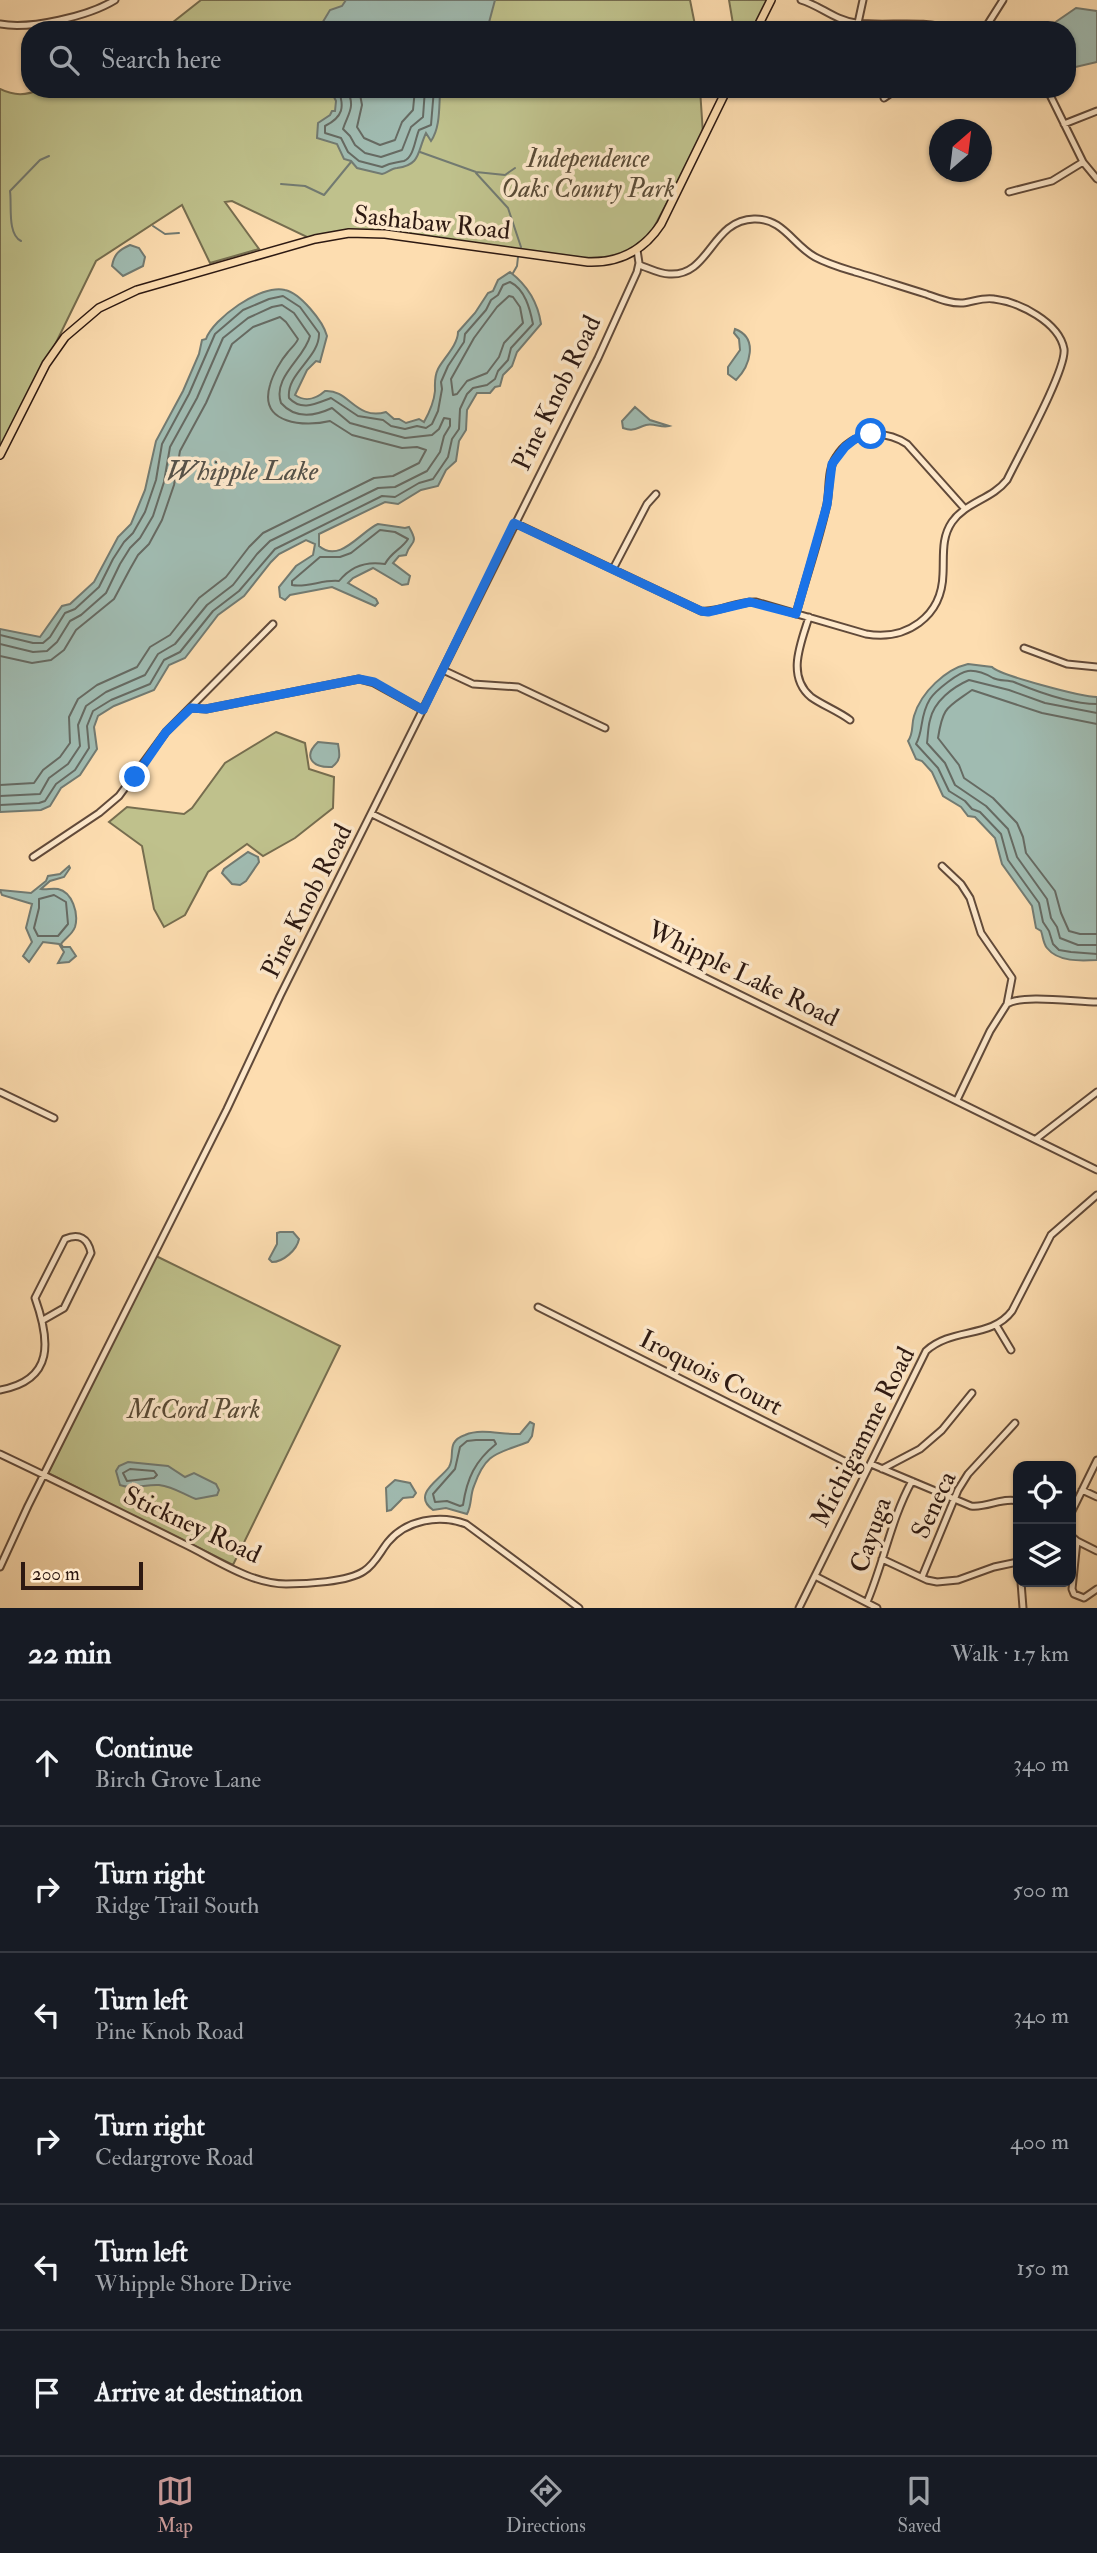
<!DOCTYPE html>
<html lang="en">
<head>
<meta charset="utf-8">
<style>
	body { margin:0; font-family:"IM FELL Double Pica",serif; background:#242831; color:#f1f3f6 }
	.controls { position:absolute; right:21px; bottom:21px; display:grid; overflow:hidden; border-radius:14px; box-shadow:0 2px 5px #0004 }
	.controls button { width:63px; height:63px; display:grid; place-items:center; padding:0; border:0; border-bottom:2px solid #363941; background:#171b24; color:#f1f3f6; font:35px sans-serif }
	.compass { position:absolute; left:929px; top:119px; width:63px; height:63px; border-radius:50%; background:#171b24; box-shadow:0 2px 5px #0004; rotate:28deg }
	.scale { position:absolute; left:21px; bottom:18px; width:122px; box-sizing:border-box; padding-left:7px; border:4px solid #2d1912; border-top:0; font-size:19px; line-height:24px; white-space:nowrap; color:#2d1912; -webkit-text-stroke:5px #fee9cc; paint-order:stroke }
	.stop { position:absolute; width:21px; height:21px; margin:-16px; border:5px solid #1a73e8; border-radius:50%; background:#fff }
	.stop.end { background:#1a73e8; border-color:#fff; box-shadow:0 2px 7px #0008 }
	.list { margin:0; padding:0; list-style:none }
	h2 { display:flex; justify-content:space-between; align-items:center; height:91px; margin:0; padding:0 28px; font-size:30px }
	h2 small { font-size:23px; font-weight:400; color:#9ea1a6 }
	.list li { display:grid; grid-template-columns:46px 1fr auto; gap:21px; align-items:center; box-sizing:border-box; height:126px; padding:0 28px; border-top:2px solid #363941 }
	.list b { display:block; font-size:26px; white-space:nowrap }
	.list p { margin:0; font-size:23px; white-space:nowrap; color:#9ea1a6 }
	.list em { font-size:23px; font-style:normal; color:#9ea1a6 }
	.icon { flex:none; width:38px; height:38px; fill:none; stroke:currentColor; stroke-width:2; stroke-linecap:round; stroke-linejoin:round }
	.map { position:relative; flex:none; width:1097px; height:1608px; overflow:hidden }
	.search { position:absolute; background:#171b24; box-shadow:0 2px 5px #0004; left:21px; right:21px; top:21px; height:77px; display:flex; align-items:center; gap:18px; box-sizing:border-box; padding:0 24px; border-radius:28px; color:#9ea1a6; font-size:26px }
	.sheet { height:847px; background:#171b24 }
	nav { display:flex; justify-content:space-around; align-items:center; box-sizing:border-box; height:98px; border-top:2px solid #363941; background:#171b24; font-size:19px; color:#9ea1a6 }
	nav a { display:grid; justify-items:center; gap:4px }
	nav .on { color:#c59692 }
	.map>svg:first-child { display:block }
	.green { fill:#bfc18c; stroke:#766d4f; stroke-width:2 }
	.water { fill:#a0bbb1; stroke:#727a71; stroke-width:2 }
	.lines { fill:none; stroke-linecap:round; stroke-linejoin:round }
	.shore { stroke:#666a62; stroke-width:2 }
	.stream { stroke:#727a71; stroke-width:2 }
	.minor-casing { stroke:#614a3a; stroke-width:9 }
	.major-casing { stroke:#2d1912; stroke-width:10 }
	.minor { stroke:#fee9cc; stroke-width:5 }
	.major { stroke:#fdddb0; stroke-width:7 }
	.route { stroke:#1a73e8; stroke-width:9 }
	.labels { text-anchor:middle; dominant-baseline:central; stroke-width:7; stroke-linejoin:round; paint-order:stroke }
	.park-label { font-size:26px; font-style:italic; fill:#594b37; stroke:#fee9cc }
	.street-label { font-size:26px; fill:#2d1912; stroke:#fee9cc }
	.water-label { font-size:28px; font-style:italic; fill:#55524a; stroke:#fee9cc }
</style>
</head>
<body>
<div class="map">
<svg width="1097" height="1608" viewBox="0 0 1097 1608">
	<rect width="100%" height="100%" fill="#fdddb0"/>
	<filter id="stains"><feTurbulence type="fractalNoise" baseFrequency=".00286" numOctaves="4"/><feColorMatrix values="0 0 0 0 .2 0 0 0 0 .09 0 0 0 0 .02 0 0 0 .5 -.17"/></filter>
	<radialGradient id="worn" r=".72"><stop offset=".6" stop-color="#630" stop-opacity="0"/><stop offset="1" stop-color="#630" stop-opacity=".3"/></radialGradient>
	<path class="green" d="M201,0H690L696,30H163Z
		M729,0H769L755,30H734Z
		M0,89C14,96 26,96 41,89H700L703,134L651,233L627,252L613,257L580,258L377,230H346L309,238L232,201L225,202L259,249L210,263L182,205L96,261L0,457Z
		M276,732L305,743L309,769L334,777L333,808L295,838L263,856L247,844L208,872L185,915L164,927L154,909L142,846L109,822L127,807L184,814L192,808L225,763Z
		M156,1256L340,1346L233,1565L48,1473Z"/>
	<path class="water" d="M346,0H495L487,30H318L330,10L342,6Z
		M1076,8L1097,11V62L1067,69V30H1044Z
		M330,89H443L440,93C439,109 440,128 431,141L426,133C417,152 421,165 397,168C392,168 387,173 382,174L357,168L351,161L344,159L337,144L317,138L318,123L330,115L332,111H335L336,101Z
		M130,245L139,248L145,257L143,266L123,276L112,266C114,254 119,250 130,245Z
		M510,272C527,285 538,303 541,324L517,352L512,366L503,375L500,386L495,387L490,393H477L467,410L466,430L459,441L456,461L446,470L438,486L421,490L398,504L385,502L319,534V546C340,564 361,531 378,524L405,528L409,527C420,546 410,540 406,555L399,556L393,563L410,576L408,584L402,585L373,568L353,578L348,583L376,599L378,603L375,606L332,587L290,595L285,600L280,597L279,587L296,566L313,555L315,544L306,540L279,554L271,562L244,596L218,615L185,658L169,665L154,690L114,706L98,716L94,727L97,749L80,775L61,788L50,806L41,810L0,812V629L40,637L62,606L70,604L94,582L118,537L131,524L145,490L156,441L183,391L199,354L202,340L206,339C213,319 260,284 285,290C300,293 323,321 327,336L320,362L316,361L307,370L295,395C305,402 316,399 325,391C349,389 356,421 386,412L394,419H399L406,423L419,419L424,422C429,413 434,402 435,391C435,383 434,377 438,369C443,359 458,345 458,332L475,313L488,293L493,291L498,280Z
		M735,329C759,338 750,366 736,380L728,374V367L740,350L739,339L734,333Z
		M635,407L650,420L669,426C661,428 654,423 646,425C636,428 634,432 623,428L622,421Z
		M968,664L992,667C999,675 1082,697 1097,697V960C1080,961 1058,962 1047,948C1043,943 1043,936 1041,931L1036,928L1032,906L1002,864L995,838L975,817L968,816L961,807L943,796L932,772L922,761L916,759L908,741C914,733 911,726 914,716C921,692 946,669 968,664Z
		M318,742L338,744C340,755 341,760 332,767C313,768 302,757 318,742Z
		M248,852L258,857L259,862L246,881L240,885L232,884L222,873L224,869Z
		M69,866L70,868L64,877L50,881L41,889C46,890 52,888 58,889C72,892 79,913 75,927C72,935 65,938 61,944L63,947H70L76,956L69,962L58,963L64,952L59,944L43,942L29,962L23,956L32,942L26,928L32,904L2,895L0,890L31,893L46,881L48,876L60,874Z
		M280,1232H293L299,1239C297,1250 283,1262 272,1262L269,1259L277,1244V1233Z
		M530,1422L534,1424L532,1436L528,1442C497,1454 486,1452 474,1486C470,1495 472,1505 467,1514L446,1508L433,1510C411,1494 440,1480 449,1467C456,1455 445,1442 465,1435C482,1428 502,1435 520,1434Z
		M128,1462L168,1466L185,1477L194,1473L216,1484L219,1490L217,1495L196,1499C183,1494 174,1487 159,1485C146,1484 132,1490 120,1485L116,1471L119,1466Z
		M395,1480L410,1483L416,1493L413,1497L403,1498L391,1510L387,1511L386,1488Z"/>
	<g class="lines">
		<path class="shore" d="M338,89C345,107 343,117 325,126V133L341,138L348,152L359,161L382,167C392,162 395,163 404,161C414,157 415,139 419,130L431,125L434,89
			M347,89C356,108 348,113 343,129L350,136L355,145L365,153L381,157L402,150L411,127L423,117L425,89
			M359,89L362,105L357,127L364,138L380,145L395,140L402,122L413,110L415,89
			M509,296L513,297L520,307L523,323L504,343L499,357L487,373L467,381L457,394L453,395L451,379L474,338L497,307Z
			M380,530L395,532L408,539C402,549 391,552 385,564C367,561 351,566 339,581C324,579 307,588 292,585V581L320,557H340L351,553Z
			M0,635L33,643H43L50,637L65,613L75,609L99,587L113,559L124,542L133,533L145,512L156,480L162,444L189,394L215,334L243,310L269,299L283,296L300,307L319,333C320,358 286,373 289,398C302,412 317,403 331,398L358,416L383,420L391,426L405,429L417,426L426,428L432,424L438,411L442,389L441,382L448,366L464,342L465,334L486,310L491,300L498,295L503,285L510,282C525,289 530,309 533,324L511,348L508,360L498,371L495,379L487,385L473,388L467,394L460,409L459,429L452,439L448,457L433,479L419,483L395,497L382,496L275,549L239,591L213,611L180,652L164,660L150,684L111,700L93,711L87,726L89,748L75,770L56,784L45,801L39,803L0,805
			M0,644L33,652L47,651L57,642L70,621L81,615L106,593L120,564L130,548L140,538L153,516L164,482L170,447L197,398L223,338L248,318L272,307L282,305L294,313L310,336C305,358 272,377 281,403C295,419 315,416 332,408L350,423L405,438L432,435L439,429L444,418L450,419V426L444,436L440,452L427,471L395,487L378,488L270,541L257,554L233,585L207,605L175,644L158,654L145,675L106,692L86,706L78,725L80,746L68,764L49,778L40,794L0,796
			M0,656L32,663L51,660L64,650L76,630L114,599L130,569L138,555L149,544L162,520L174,485L180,451L206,403L232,344L253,327L280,317L286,322L298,339C296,344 292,347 288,352C281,360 273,374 270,385C258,425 306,427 330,421L352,435L402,448L417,447L426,450L419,463L393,476L374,478L263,533L249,547L226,577L199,598L170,635L150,647L137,667L97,685L78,699L69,717L70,743L60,757L43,770L34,783L0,785
			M1097,704C1071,704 1038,692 1014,682C1008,680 999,681 993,678C986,674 977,670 968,671C959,672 936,690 930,699C919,717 924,730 916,744L938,768L949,791L965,801L972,809L980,812L1001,834L1008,860L1039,903L1043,922L1049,931L1053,944L1059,950L1071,952L1097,954
			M1097,713L1045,703L1009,690L969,680C953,687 934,701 930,720C928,727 928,735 927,743L945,763L955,785L986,806L1008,829L1017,857L1047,899L1051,918L1057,927L1060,938L1078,945H1097
			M1097,724L1042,713L972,690C947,708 943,706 938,738L959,765L964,778L993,798L1017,823L1023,837L1026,853L1055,891L1061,913L1069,931L1080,934H1097
			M54,895L66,902L68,924L58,936H38L34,928L39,908V899Z
			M476,1440H494L496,1444C475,1461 467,1478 463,1505L460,1506L447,1501L435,1502L433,1494L455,1469L460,1447L467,1441Z
			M130,1469L154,1471L157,1475L154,1478L127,1481L123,1473Z"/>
		<path class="stream" d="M420,152L476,172L505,175L515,168
			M476,173L508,208L521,247
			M281,184L305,186L324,195L351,162
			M153,226L165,234L179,233
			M21,241C7,234 12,205 10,191L40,160L49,156
			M513,273L517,266L518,257"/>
		<g class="minor-casing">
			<path id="minor" d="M801,0C821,6 834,20 856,23C889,27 920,19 953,30
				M858,23L863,0
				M0,24C30,30 89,16 115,0
				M984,30L1003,0
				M1047,89L1083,162L1097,179
				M884,98L897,89
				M1064,124L1097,111
				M1009,192L1052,181L1083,162
				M515,523L701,611C720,613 736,601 756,602L866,634C906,641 942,617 943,574C944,556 941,538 952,522C966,502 992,499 1007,480C1018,457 1067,369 1064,349C1059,322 1019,302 994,299C983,297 973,302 963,303C951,304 937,298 926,294C903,287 879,279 855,272C842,268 828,264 815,257C793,245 783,218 754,219C711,220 710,277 669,274C659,274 649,268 639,265
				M613,569L647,504L656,494
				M796,614C806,577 819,541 827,504C830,489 827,470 836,457C852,431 884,429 907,444L965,509
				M809,617C801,643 786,676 811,697C822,705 838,711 850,720
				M1024,648L1067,664L1097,667
				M443,670L473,684L518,687L605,728
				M191,708L206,709L359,679L374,683L423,710
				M372,814L1097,1170
				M33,857L99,813L119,796L166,732L273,624
				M942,866L961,884L970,898L981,933L1012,978L1007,1004L990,1031L957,1100
				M1007,1004C1022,994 1076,1002 1097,1002
				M0,1092L54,1118
				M1036,1139L1097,1092
				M538,1307L866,1472
				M996,1325L1011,1350
				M0,1390C55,1380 50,1340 35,1298L65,1239C79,1233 88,1238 91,1253L64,1308L43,1320
				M0,1454C61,1483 122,1513 182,1543C214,1558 250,1584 286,1584C306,1584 348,1582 364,1571C375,1564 380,1552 388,1542C406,1520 439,1514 466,1524L579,1608
				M871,1464L971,1506C987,1508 1002,1497 1018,1501
				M882,1469L920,1449L942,1430L972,1393
				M1082,1490L1097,1497
				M1071,1513L1097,1460
				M1071,1536L1077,1541L1072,1589L1074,1594L1084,1598L1097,1589
				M1077,1541L1097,1551
				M882,1559L927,1580L937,1582L958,1580L994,1567L1018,1562
				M0,1567L28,1506L227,1109L280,996L598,358L637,272L639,263L637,250
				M815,1576L877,1608
				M922,1577L958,1490L968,1474L1015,1423
				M1021,1582L1023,1608
				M867,1602C884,1562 891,1519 912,1481
				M799,1608L926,1351C952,1327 991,1339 1012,1311L1051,1235L1097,1195"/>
		</g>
		<g class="major-casing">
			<path id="major" d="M756,30L771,0
				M0,455L46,364L65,337L99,308L137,290L315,239L349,233L385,234L588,262C619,263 644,250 661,224L727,89"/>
		</g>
		<use href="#minor" class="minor"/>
		<use href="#major" class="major"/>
	</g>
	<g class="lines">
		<path class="route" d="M135,777L166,732L191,708L206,709L359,679L374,682L423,710L514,523L701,611L708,612L750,602L796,614L827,505L832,464L845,447L855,439L871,434"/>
	</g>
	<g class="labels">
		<g class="park-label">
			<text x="588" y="159">Independence<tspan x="588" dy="30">Oaks County Park</tspan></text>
			<text x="194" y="1410">McCord Park</text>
		</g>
		<g class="street-label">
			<text transform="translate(432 223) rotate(6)">Sashabaw Road</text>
			<text transform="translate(557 393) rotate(-64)">Pine Knob Road</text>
			<text transform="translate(307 901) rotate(-63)">Pine Knob Road</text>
			<text transform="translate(743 974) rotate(26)">Whipple Lake Road</text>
			<text transform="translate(711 1373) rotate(27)">Iroquois Court</text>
			<text transform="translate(863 1437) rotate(-63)">Michigamme Road</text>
			<text transform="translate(934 1505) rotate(-65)">Seneca</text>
			<text transform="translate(192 1525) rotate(25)">Stickney Road</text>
			<text transform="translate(871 1535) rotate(-71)">Cayuga</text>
		</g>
		<g class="water-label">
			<text x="242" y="471">Whipple Lake</text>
		</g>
	</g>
	<rect width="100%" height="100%" filter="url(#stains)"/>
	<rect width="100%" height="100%" fill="url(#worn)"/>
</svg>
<div class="controls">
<button><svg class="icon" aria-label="locate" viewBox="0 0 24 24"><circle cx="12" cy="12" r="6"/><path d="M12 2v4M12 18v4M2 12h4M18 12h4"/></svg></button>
<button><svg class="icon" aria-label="layers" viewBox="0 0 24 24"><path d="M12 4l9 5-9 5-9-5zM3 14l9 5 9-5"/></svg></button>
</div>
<svg class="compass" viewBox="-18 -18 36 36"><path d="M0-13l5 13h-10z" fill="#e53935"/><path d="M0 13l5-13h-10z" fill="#9ea1a6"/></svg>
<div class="scale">200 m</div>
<div class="stop" style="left:871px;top:434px"></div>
<div class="stop end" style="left:135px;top:777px"></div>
<div class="search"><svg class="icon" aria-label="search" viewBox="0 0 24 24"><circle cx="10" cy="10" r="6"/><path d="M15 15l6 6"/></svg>Search here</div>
</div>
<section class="sheet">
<h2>22 min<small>Walk · 1.7 km</small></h2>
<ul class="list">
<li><svg class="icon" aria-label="ahead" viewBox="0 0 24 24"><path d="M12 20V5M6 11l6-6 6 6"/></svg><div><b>Continue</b><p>Birch Grove Lane</p></div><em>340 m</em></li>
<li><svg class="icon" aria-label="right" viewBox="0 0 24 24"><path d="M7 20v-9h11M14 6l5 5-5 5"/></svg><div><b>Turn right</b><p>Ridge Trail South</p></div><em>500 m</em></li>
<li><svg class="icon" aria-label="left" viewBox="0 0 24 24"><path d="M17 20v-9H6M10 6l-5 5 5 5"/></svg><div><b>Turn left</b><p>Pine Knob Road</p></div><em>340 m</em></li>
<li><svg class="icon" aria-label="right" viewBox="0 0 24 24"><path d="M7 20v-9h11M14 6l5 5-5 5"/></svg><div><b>Turn right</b><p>Cedargrove Road</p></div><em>400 m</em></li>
<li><svg class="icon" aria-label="left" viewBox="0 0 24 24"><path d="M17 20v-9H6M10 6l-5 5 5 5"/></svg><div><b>Turn left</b><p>Whipple Shore Drive</p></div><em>150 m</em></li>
<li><svg class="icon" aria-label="arrive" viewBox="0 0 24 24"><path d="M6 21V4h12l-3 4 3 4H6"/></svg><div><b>Arrive at destination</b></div></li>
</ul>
</section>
<nav>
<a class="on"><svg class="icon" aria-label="map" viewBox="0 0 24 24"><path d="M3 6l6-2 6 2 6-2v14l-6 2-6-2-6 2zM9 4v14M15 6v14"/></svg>Map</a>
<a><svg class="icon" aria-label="directions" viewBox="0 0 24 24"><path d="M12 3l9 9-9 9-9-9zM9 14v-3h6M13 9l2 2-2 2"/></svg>Directions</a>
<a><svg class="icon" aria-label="saved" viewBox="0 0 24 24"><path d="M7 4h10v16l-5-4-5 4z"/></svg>Saved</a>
</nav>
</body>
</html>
